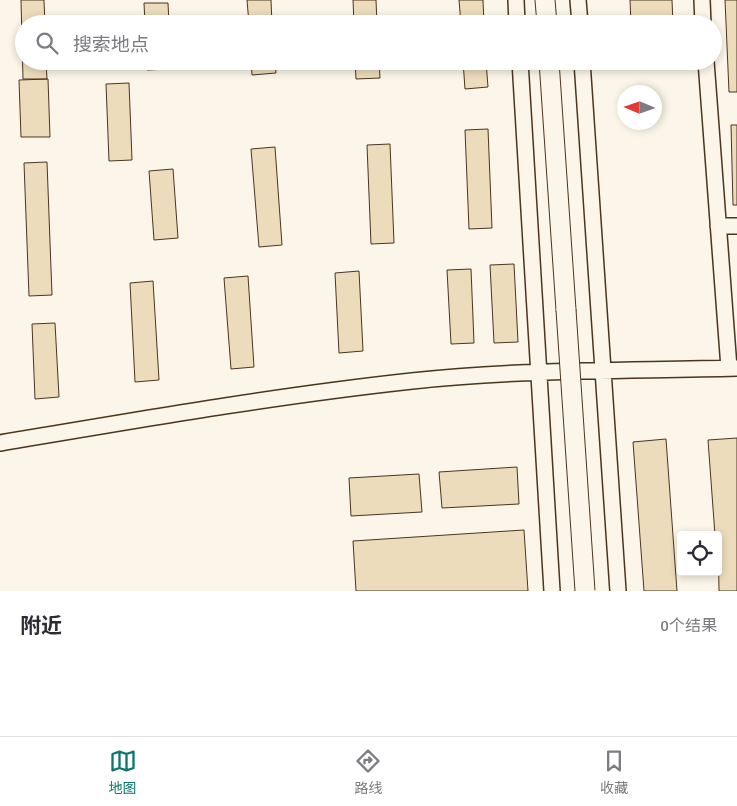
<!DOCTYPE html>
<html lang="zh">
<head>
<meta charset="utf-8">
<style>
	body { margin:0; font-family:Signika,"Noto Sans SC",sans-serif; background:#f7f7f7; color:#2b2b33 }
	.controls { position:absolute; right:15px; bottom:15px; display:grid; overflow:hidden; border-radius:5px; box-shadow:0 2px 8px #0003 }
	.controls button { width:45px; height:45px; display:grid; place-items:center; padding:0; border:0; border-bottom:1px solid #e1e1e2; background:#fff; color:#2b2b33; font:25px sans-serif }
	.compass { position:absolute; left:617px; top:85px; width:45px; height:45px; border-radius:50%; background:#fff; box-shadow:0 2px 8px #0003; rotate:272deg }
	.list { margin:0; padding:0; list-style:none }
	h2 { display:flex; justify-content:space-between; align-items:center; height:65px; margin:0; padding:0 20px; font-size:21px }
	h2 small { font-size:16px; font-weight:400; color:#7c7c81 }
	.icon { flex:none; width:28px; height:28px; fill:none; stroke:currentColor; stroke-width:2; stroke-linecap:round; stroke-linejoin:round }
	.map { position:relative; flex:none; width:737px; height:591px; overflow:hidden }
	.search { position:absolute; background:#fff; box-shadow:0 2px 8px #0003; left:15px; right:15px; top:15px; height:55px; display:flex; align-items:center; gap:12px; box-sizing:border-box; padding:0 18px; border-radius:28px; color:#7c7c81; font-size:19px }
	.sheet { height:145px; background:#fff }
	nav { display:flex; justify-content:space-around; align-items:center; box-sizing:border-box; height:70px; border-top:1px solid #e1e1e2; background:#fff; font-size:14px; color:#7c7c81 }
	nav a { display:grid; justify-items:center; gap:2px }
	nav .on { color:#0f766e }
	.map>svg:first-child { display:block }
	.building { fill:#ecdcbc; stroke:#4a3520 }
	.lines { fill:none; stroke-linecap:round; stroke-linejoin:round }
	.minor-casing { stroke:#4a3520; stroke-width:18 }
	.major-casing { stroke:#4a3520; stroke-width:21 }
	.minor { stroke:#fbf6e9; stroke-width:15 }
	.major { stroke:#fbf6e9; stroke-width:19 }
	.major-bridge-casing { stroke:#4a3520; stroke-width:21; stroke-linecap:butt }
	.major-bridge { stroke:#fbf6e9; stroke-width:19 }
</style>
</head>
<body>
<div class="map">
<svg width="737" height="591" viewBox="0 0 737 591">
	<rect width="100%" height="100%" fill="#fbf6e9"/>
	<path class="building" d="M21,0H44L45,24H24V61H46L47,79H23Z
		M247,0H271L272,24H249Z
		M353,0H376L377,24H354Z
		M459,0H483L484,24H461Z
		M630,0H672L673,24H631Z
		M725,0H737V92H729Z
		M144,3H168L169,24H145Z
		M147,61H170L171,69L147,70Z
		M251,61H275L276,73L252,75Z
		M355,61H379L380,78L356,79Z
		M463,61H486L488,87L465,89Z
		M48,79L50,137H21L19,80Z
		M129,83L132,160L109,161L106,84Z
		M731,125H737V205H733Z
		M488,129L492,228L469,229L465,130Z
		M390,144L394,243L371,244L367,145Z
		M275,147L282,245L259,247L251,149Z
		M47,162L52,295L29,296L24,163Z
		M173,169L178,238L154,240L149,171Z
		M514,264L518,342L494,343L490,265Z
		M471,269L474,343L451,344L447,270Z
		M359,271L363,351L339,353L335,273Z
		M248,276L254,367L231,369L224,278Z
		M153,281L159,380L135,382L130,283Z
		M55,323L59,397L35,399L32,324Z
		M737,438V591H719L718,535H715L708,440Z
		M666,439L677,591H644L633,442Z
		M517,467L519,504L442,508L439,472Z
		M419,474L422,512L351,516L349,478Z
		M524,530L528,591H356L353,541Z"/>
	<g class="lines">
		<g class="minor-casing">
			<path id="minor" d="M516,0L517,24
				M578,0L580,24
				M702,0L703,24
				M520,61L552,591
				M582,61L618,591
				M706,61L729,368
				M718,226H737
				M0,443C137,420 274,396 412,381C520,369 629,371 737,368"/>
		</g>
		<g class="major-casing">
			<path id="major" d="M545,0L547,24
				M549,61L566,310"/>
		</g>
		<use href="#minor" class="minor"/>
		<use href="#major" class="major"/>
		<g class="major-bridge-casing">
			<path id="major-bridge" d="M566,310L585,591"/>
		</g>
		<use href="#major-bridge" class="major-bridge"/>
	</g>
</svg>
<div class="controls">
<button><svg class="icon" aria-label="locate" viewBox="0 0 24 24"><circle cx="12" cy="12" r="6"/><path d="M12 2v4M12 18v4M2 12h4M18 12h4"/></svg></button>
</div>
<svg class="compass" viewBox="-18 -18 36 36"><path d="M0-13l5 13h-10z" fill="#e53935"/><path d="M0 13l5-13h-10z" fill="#7c7c81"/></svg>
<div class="search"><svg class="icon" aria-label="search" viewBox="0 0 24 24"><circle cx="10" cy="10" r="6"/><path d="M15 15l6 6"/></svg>搜索地点</div>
</div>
<section class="sheet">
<h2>附近<small>0个结果</small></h2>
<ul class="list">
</ul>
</section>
<nav>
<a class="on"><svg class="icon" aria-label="map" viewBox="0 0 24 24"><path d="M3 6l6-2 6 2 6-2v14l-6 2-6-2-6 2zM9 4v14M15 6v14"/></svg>地图</a>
<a><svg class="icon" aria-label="directions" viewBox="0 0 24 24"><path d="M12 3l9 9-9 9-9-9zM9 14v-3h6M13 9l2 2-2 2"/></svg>路线</a>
<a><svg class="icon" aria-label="saved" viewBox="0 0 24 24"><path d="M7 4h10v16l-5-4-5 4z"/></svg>收藏</a>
</nav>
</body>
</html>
